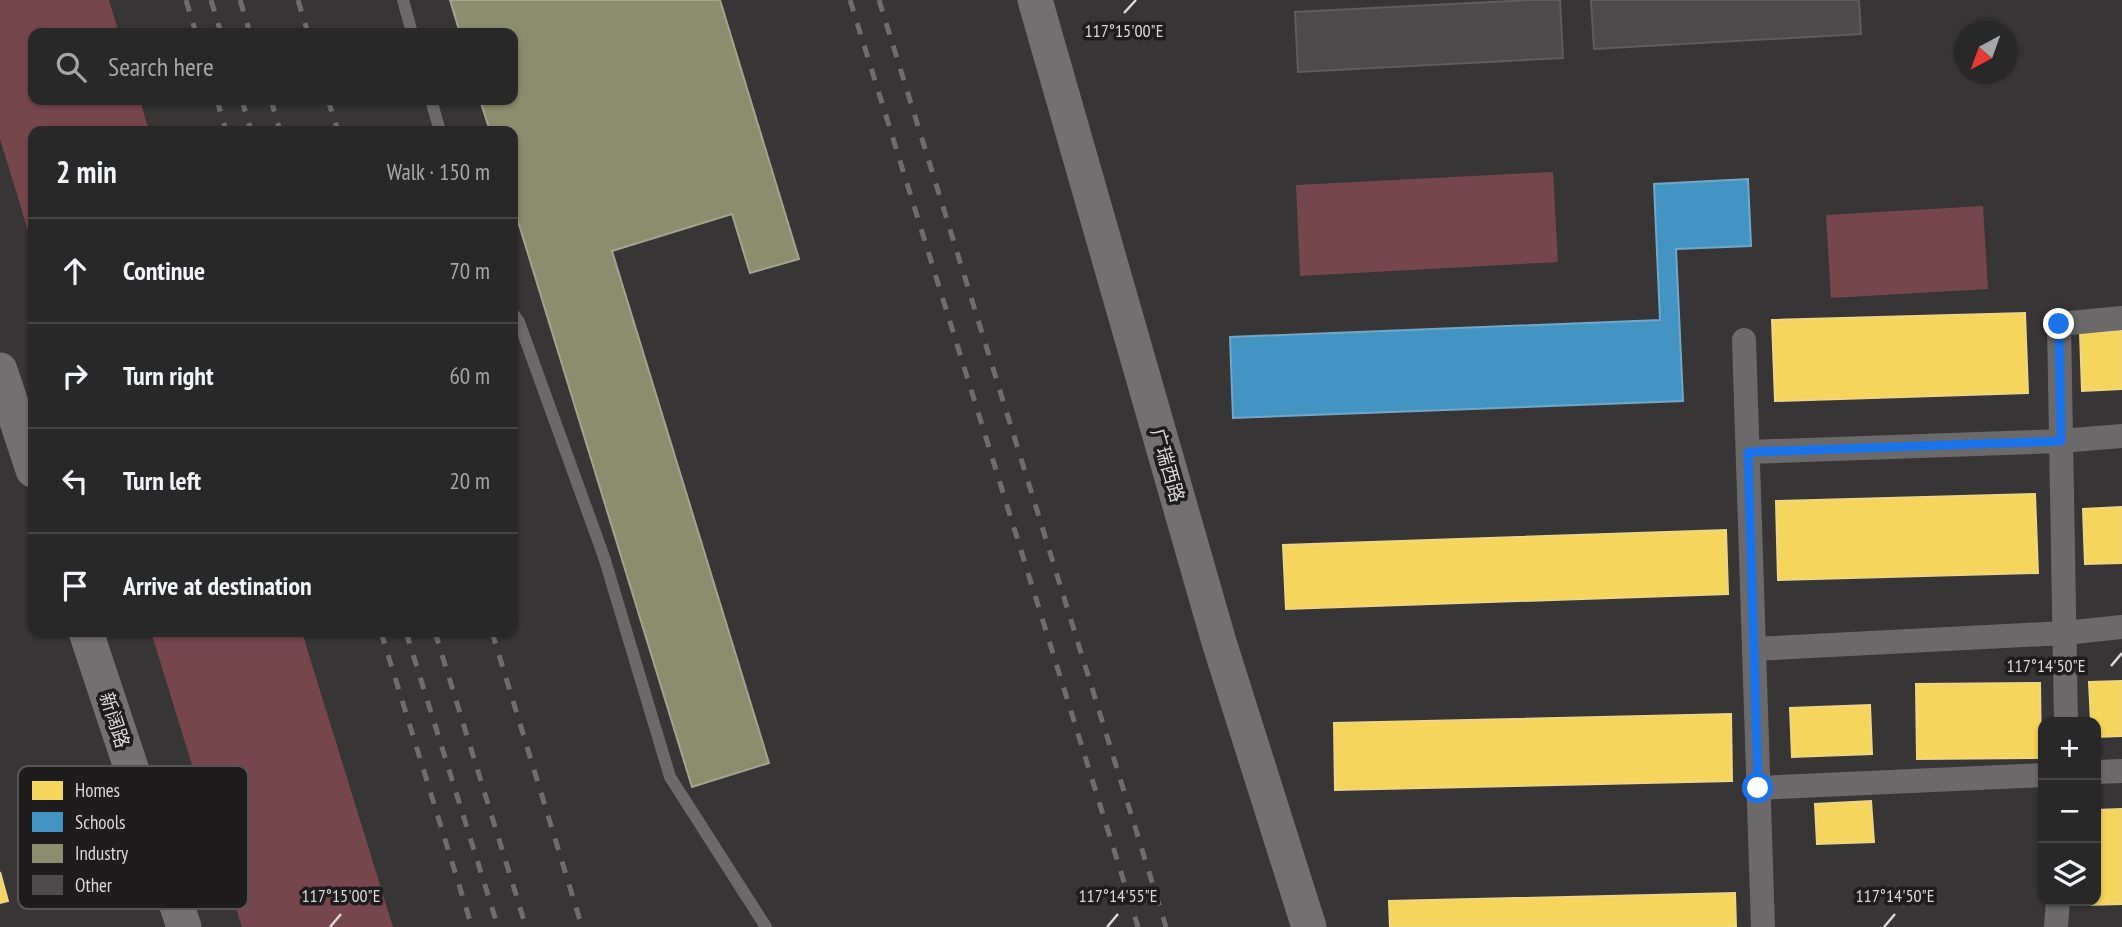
<!DOCTYPE html>
<html lang="en">
<head>
<meta charset="utf-8">
<style>
	body { margin:0; font-family:"PT Sans Narrow","Noto Sans SC",sans-serif; background:#313030; color:#f1f3f6 }
	.controls { position:absolute; right:21px; bottom:21px; display:grid; overflow:hidden; border-radius:14px; box-shadow:0 2px 5px #0004 }
	.controls button { width:63px; height:63px; display:grid; place-items:center; padding:0; border:0; border-bottom:2px solid #454445; background:#292828; color:#f1f3f6; font:35px sans-serif }
	.compass { position:absolute; left:1954px; top:21px; width:63px; height:63px; border-radius:50%; background:#292828; box-shadow:0 2px 5px #0004; rotate:221deg }
	.stop { position:absolute; width:21px; height:21px; margin:-16px; border:5px solid #1a73e8; border-radius:50%; background:#fff }
	.stop.end { background:#1a73e8; border-color:#fff; box-shadow:0 2px 7px #0008 }
	.list { margin:0; padding:0; list-style:none }
	h2 { display:flex; justify-content:space-between; align-items:center; height:91px; margin:0; padding:0 28px; font-size:30px }
	h2 small { font-size:23px; font-weight:400; color:#a5a6a8 }
	.list li { display:grid; grid-template-columns:46px 1fr auto; gap:21px; align-items:center; box-sizing:border-box; height:105px; padding:0 28px; border-top:2px solid #454445 }
	.list b { display:block; font-size:26px; white-space:nowrap }
	.list em { font-size:23px; font-style:normal; color:#a5a6a8 }
	.icon { flex:none; width:38px; height:38px; fill:none; stroke:currentColor; stroke-width:2; stroke-linecap:round; stroke-linejoin:round }
	.map { position:relative; flex:none; width:2122px; height:927px; overflow:hidden }
	.search { position:absolute; background:#292828; box-shadow:0 2px 5px #0004; left:28px; top:28px; width:490px; height:77px; display:flex; align-items:center; gap:18px; box-sizing:border-box; padding:0 24px; border-radius:14px; color:#a5a6a8; font-size:26px }
	.panel { position:absolute; background:#292828; box-shadow:0 2px 5px #0004; left:28px; top:126px; width:490px; height:511px; border-radius:14px }
	.map>svg:first-child { display:block }
	.green { fill:#76464d }
	.homes { fill:#f6d55c; stroke:#eed682; stroke-width:2 }
	.schools { fill:#4393c3; stroke:#71a8ca; stroke-width:2 }
	.industry { fill:#8c8c6e; stroke:#a4a38e; stroke-width:2 }
	.building { fill:#4c4a4a; stroke:#5e5c5c; stroke-width:2 }
	.lines { fill:none; stroke-linecap:round; stroke-linejoin:round }
	.lane { stroke:#6b6969; stroke-width:12 }
	.street { stroke:#6b6969; stroke-width:24 }
	.secondary { stroke:#746f70; stroke-width:35 }
	.rail { stroke:#6e6d6d; stroke-width:5; stroke-dasharray:12 12; stroke-linecap:butt }
	.route { stroke:#1a73e8; stroke-width:9 }
	.ticks { fill:none; stroke:#dbd8d9; stroke-width:2.5 }
	.labels { text-anchor:middle; dominant-baseline:central; stroke-width:7; stroke-linejoin:round; paint-order:stroke }
	.street-label { font-size:19px; fill:#dbd8d9; stroke:#1e1c1c }
	.key { fill:#1e1c1c; stroke:#575455; stroke-width:2 }
	.key-label { font-size:19px; fill:#dbd8d9 }
	.ticks-label { font-size:18px; text-anchor:middle; fill:#dbd8d9; stroke:#1e1c1c; stroke-width:7; stroke-linejoin:round; paint-order:stroke }
</style>
</head>
<body>
<div class="map">
<svg width="2122" height="927" viewBox="0 0 2122 927">
	<rect width="100%" height="100%" fill="#373535"/>
	<path class="green" d="M0,0H109L119,33H33V100H140L149,131H33V247L0,139Z
		M1553,172L1558,262L1300,276L1296,185Z
		M1983,206L1988,289L1831,298L1826,215Z
		M151,632H302L393,927H242Z"/>
	<path class="homes" d="M2025,313L2028,393L1775,401L1772,320Z
		M2122,331V389L2082,391L2080,332Z
		M2035,494L2038,573L1778,580L1776,501Z
		M2122,507V563L2085,564L2083,509Z
		M1726,530L1728,594L1286,609L1283,545Z
		M2122,681V736L2096,737V722H2091L2089,682Z
		M2040,683L2041,758L1917,759L1916,684Z
		M1870,705L1872,754L1792,757L1790,708Z
		M1731,714L1732,781L1335,790L1334,723Z
		M1871,801L1874,842L1817,844L1815,804Z
		M2122,809V904L2085,905V901H2096V810Z
		M0,872L8,901L0,903Z
		M1735,893L1736,927H1390L1389,901Z"/>
	<path class="schools" d="M1748,179L1751,246L1676,249L1683,401L1233,418L1230,337L1660,320L1654,184Z"/>
	<path class="industry" d="M450,0H720L799,259L750,273L732,214L612,251L769,763L692,787L513,205V131H490L480,100H513V33H460Z"/>
	<path class="building" d="M1530,0H1560L1563,58L1298,72L1295,12Z
		M1591,0H1859L1861,34L1594,49Z"/>
	<g class="lines">
		<path class="lane" d="M403,0L412,33
			M431,100L440,131
			M513,313L519,322L604,557L670,777L766,927"/>
		<path class="street" d="M1744,340L1763,927
			M1748,452L2061,441L2122,436
			M1754,649L2065,633L2122,627
			M2066,722L2059,324L2122,318
			M2096,772L2122,771
			M1758,788L2043,775
			M2056,927L2058,901"/>
		<path class="secondary" d="M1035,0L1219,642L1309,927
			M0,370L33,470
			M86,632L184,927"/>
		<path class="rail" d="M186,0L196,33
			M211,0L221,33
			M240,0L250,33
			M298,0L308,33
			M850,0L1138,927
			M879,0L1166,927
			M217,100L226,131
			M242,100L251,131
			M271,100L280,131
			M328,100L338,131
			M381,632L472,927
			M406,632L498,927
			M435,632L526,927
			M492,632L582,927"/>
	</g>
	<g class="lines">
		<path class="route" d="M1758,788L1748,452L2061,441L2059,324"/>
	</g>
	<path class="ticks" d="M1124,13L1136,0M2111,666L2122,653M330,927L341,914M1107,927L1118,914M1884,927L1895,914"/>
	<g class="labels">
		<g class="street-label">
			<text transform="translate(1168 465) rotate(74)">广瑞西路</text>
			<text transform="translate(115 720) rotate(72)">新阔路</text>
		</g>
	</g>
	<rect x="18" y="766" width="230" height="143" rx="10" class="key"/>
	<rect x="32" y="781" width="31" height="19" fill="#f6d55c"/>
	<rect x="32" y="812" width="31" height="20" fill="#4393c3"/>
	<rect x="32" y="844" width="31" height="19" fill="#8c8c6e"/>
	<rect x="32" y="875" width="31" height="20" fill="#4c4a4a"/>
	<g class="key-label">
		<text x="75" y="797">Homes</text>
		<text x="75" y="829">Schools</text>
		<text x="75" y="860">Industry</text>
		<text x="75" y="892">Other</text>
	</g>
	<g class="ticks-label">
		<text x="1124" y="37">117°15'00"E</text>
		<text x="2046" y="672">117°14'50"E</text>
		<text x="341" y="902">117°15'00"E</text>
		<text x="1118" y="902">117°14'55"E</text>
		<text x="1895" y="902">117°14'50"E</text>
	</g>
</svg>
<div class="controls">
<button>+</button>
<button>−</button>
<button><svg class="icon" aria-label="layers" viewBox="0 0 24 24"><path d="M12 4l9 5-9 5-9-5zM3 14l9 5 9-5"/></svg></button>
</div>
<svg class="compass" viewBox="-18 -18 36 36"><path d="M0-13l5 13h-10z" fill="#e53935"/><path d="M0 13l5-13h-10z" fill="#a5a6a8"/></svg>
<div class="stop" style="left:1758px;top:788px"></div>
<div class="stop end" style="left:2059px;top:324px"></div>
<div class="search"><svg class="icon" aria-label="search" viewBox="0 0 24 24"><circle cx="10" cy="10" r="6"/><path d="M15 15l6 6"/></svg>Search here</div>
<section class="panel">
<h2>2 min<small>Walk · 150 m</small></h2>
<ul class="list">
<li><svg class="icon" aria-label="ahead" viewBox="0 0 24 24"><path d="M12 20V5M6 11l6-6 6 6"/></svg><div><b>Continue</b></div><em>70 m</em></li>
<li><svg class="icon" aria-label="right" viewBox="0 0 24 24"><path d="M7 20v-9h11M14 6l5 5-5 5"/></svg><div><b>Turn right</b></div><em>60 m</em></li>
<li><svg class="icon" aria-label="left" viewBox="0 0 24 24"><path d="M17 20v-9H6M10 6l-5 5 5 5"/></svg><div><b>Turn left</b></div><em>20 m</em></li>
<li><svg class="icon" aria-label="arrive" viewBox="0 0 24 24"><path d="M6 21V4h12l-3 4 3 4H6"/></svg><div><b>Arrive at destination</b></div></li>
</ul>
</section>
</div>
</body>
</html>
